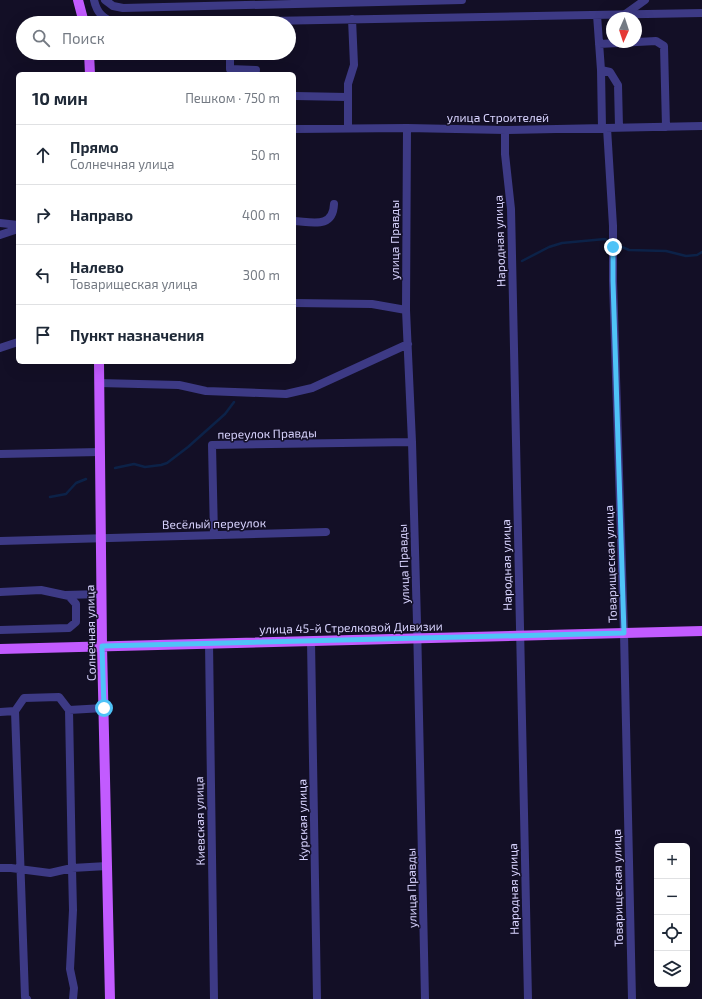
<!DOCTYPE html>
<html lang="ru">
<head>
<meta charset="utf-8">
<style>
	body { margin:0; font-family:"Exo 2",sans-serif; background:#f6f6f7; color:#1f2937 }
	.controls { position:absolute; right:12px; bottom:12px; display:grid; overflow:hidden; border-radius:6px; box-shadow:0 4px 16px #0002 }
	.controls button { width:36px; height:36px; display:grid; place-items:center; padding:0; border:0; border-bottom:1px solid #e0e1e3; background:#fff; color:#1f2937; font:20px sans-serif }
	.compass { position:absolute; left:606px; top:12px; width:36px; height:36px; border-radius:50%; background:#fff; box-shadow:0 4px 16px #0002; rotate:183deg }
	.stop { position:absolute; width:12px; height:12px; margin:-9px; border:3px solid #4fc3f7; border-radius:50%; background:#fff }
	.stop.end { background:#4fc3f7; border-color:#fff; box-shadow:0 1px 4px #0008 }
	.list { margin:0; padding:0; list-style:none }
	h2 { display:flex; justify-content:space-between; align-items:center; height:52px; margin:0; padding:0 16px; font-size:17px }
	h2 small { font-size:13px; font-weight:400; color:#747a83 }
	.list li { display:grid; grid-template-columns:26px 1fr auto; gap:12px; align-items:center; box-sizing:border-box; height:60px; padding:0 16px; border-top:1px solid #e0e1e3 }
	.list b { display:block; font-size:15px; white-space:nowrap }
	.list p { margin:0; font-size:13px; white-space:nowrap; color:#747a83 }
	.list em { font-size:13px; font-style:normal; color:#747a83 }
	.icon { flex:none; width:22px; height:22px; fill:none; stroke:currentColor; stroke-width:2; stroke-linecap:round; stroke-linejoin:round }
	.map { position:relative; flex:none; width:702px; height:999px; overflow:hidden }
	.search { position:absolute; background:#fff; box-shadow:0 4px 16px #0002; left:16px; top:16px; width:280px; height:44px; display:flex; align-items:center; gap:10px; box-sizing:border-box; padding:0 14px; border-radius:22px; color:#747a83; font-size:15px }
	.panel { position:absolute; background:#fff; box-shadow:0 4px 16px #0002; left:16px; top:72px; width:280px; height:292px; border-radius:6px }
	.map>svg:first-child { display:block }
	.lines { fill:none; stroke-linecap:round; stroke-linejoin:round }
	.stream { stroke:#0c2248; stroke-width:2.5 }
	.minor { stroke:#3d3a85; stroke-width:8 }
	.major { stroke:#c25bff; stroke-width:10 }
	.route { stroke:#4fc3f7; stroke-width:5 }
	.labels { text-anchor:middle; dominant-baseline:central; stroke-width:3; stroke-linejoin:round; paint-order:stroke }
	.street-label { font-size:12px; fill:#d9d4ff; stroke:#130f26 }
</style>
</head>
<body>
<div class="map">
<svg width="702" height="999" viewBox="0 0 702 999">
	<rect width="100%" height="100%" fill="#130f26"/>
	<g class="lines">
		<path class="stream" d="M615,244L629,250L666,251L686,256L697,255L702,252
			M522,261L549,247L562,243L605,239L611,242
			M115,468L134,464L145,467L161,465L167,463L188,447L225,414L234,402
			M50,497L66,494L76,483L86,479"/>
		<path class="minor" d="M94,0C97,13 103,19 116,23
			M105,0L113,6L123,8L462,0
			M597,15L601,70L602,128
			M624,15L645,0
			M164,23L702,13
			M599,44L656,41L664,46L666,127
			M230,53V69L256,70
			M601,70L610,72L618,85L619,127
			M295,96L347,97
			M348,128V84L354,65L352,19
			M407,128L406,310L412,442L417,622L425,999
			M607,128L613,226V281L624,633L632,999
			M294,129L407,128L505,130L702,126
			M505,130V154L511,209L528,999
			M294,221C312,222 333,229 334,204
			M0,223L18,225
			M0,235L18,229
			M294,303L372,304L406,310
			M0,348L18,342
			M99,383L179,385L206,391L286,394L312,388L408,344
			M0,454L100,452
			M214,535L212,445L412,442
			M0,541L326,532
			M0,592L41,590L69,596L76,604V622L69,628L0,630
			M65,595L102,594
			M311,641L317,999
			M209,643L214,999
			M69,710L104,708
			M0,712L15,711
			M0,868H11L50,873L72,868L107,866
			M27,999L25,997L15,711L24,698L59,697L69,710L72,868L73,910L70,969L74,988L73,999"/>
		<path class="major" d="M78,0L84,23
			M89,53L90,74
			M99,362L102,646L110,999
			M0,649L702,631"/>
	</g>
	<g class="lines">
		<path class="route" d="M104,708L102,646L624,633L613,281V247"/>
	</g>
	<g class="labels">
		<g class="street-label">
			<text x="498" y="117">улица Строителей</text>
			<text transform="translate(394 240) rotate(-90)">улица Правды</text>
			<text transform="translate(499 241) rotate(-92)">Народная улица</text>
			<text transform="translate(267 433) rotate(-1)">переулок Правды</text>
			<text transform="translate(214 523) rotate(-1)">Весёлый переулок</text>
			<text transform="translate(403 564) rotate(-92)">улица Правды</text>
			<text transform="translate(610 564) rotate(-92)">Товарищеская улица</text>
			<text transform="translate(506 565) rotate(-91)">Народная улица</text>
			<text transform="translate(351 627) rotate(-1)">улица 45-й Стрелковой Дивизии</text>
			<text transform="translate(90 633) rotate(-91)">Солнечная улица</text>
			<text transform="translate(302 820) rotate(-91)">Курская улица</text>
			<text transform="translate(199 821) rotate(-91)">Киевская улица</text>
			<text transform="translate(411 888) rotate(-91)">улица Правды</text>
			<text transform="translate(617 888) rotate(-91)">Товарищеская улица</text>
			<text transform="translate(513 889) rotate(-91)">Народная улица</text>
		</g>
	</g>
</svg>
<div class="controls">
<button>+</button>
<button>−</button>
<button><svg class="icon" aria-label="locate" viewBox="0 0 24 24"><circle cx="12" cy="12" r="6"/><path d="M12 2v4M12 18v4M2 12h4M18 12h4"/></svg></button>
<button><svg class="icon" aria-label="layers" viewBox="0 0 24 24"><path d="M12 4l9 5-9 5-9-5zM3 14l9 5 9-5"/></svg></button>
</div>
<svg class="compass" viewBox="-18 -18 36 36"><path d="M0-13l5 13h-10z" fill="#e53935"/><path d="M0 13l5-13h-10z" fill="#747a83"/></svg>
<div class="stop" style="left:104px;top:708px"></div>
<div class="stop end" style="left:613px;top:247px"></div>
<div class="search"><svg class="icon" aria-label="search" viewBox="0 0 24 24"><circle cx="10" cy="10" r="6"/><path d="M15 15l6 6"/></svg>Поиск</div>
<section class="panel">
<h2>10 мин<small>Пешком · 750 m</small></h2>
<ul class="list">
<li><svg class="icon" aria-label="ahead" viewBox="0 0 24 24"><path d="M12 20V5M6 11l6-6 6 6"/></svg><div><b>Прямо</b><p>Солнечная улица</p></div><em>50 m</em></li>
<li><svg class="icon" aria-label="right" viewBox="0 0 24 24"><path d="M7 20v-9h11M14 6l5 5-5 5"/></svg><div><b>Направо</b></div><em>400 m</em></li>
<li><svg class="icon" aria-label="left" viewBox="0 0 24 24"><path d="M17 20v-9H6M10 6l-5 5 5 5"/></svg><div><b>Налево</b><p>Товарищеская улица</p></div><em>300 m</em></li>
<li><svg class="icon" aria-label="arrive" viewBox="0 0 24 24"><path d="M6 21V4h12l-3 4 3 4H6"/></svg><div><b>Пункт назначения</b></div></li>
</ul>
</section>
</div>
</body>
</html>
